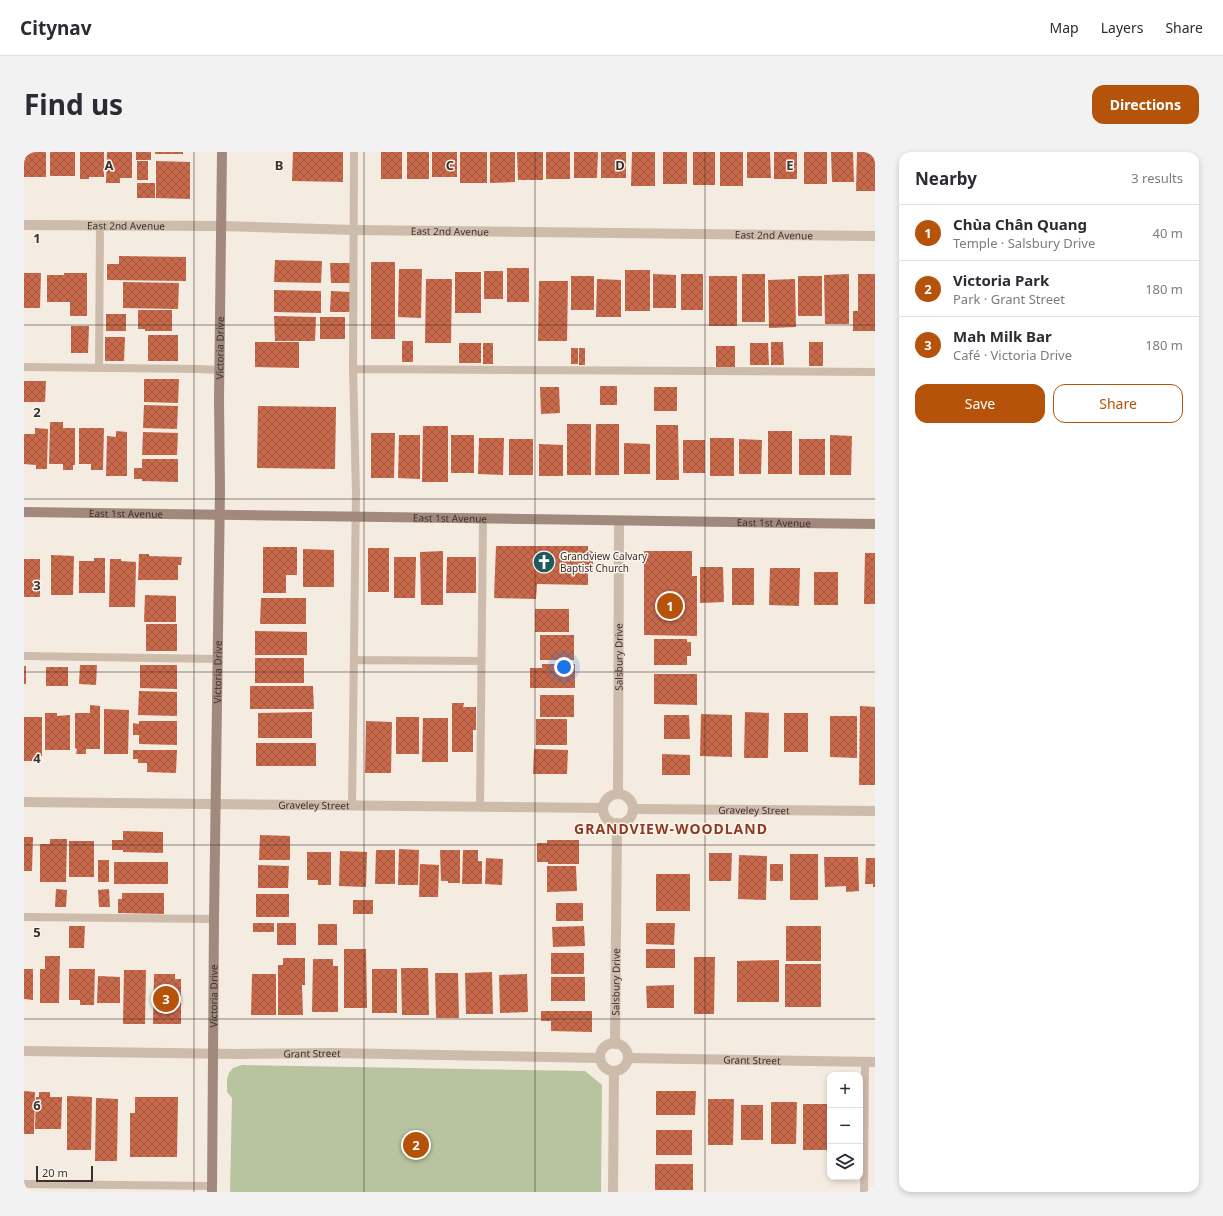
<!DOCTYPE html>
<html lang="en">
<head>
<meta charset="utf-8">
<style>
	body { margin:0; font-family:"Noto Sans",sans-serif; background:#f2f2f3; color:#2b2b33 }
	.controls { position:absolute; right:12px; bottom:12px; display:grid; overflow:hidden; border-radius:8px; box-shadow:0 2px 6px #0003 }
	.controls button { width:36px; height:36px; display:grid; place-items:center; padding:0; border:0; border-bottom:1px solid #e1e1e2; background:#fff; color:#2b2b33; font:20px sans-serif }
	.scale { position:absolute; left:12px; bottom:10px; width:57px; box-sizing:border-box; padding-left:4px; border:2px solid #3b302b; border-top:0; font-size:11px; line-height:14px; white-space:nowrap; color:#3b302b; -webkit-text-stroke:3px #fbf5ee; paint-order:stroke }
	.you { position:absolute; left:540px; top:515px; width:14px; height:14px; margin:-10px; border:3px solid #fff; border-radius:50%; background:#1a73e8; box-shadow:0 0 0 6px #1a73e833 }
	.badge { display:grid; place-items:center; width:26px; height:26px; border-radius:50%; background:#b45309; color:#fff; font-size:13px; font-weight:700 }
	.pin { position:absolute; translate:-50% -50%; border:2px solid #fff; box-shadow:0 1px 4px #0006 }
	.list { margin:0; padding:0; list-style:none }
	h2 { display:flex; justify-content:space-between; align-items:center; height:52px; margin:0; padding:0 16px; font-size:17px }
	h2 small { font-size:13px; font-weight:400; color:#7c7c81 }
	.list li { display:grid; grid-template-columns:26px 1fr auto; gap:12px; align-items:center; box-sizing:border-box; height:56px; padding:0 16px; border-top:1px solid #e1e1e2 }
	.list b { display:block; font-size:15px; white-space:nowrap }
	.list p { margin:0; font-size:13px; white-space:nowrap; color:#7c7c81 }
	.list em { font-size:13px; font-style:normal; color:#7c7c81 }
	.actions { display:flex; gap:8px; padding:12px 16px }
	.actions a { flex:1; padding:9px 0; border:1px solid #b45309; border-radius:12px; text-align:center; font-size:14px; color:#b45309 }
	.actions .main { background:#b45309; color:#fff }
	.icon { flex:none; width:22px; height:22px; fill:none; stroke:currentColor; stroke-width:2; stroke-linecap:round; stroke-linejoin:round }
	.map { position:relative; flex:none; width:851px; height:1040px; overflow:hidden; border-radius:12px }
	header { display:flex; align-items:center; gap:24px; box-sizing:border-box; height:56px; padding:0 20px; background:#fff; border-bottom:1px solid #e1e1e2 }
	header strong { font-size:19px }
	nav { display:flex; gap:22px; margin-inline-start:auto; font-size:14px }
	.intro { display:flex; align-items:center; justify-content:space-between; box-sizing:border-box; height:96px; padding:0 24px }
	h1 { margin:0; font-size:28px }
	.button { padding:10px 18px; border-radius:12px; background:#b45309; color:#fff; font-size:14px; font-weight:700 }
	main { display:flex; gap:24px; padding:0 24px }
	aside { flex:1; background:#fff; border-radius:12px; box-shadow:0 2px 6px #0003 }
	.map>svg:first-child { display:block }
	.green { fill:#b8c4a0 }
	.building { fill:url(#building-cross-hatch) }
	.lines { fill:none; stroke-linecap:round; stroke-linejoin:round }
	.lane { stroke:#cdbbac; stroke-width:8 }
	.street { stroke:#cdbbac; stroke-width:10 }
	.secondary { stroke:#a18a7d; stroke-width:10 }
	.grid { fill:none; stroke:#3b302b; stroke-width:1; stroke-opacity:0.55 }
	.labels { text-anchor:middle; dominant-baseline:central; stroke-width:3; stroke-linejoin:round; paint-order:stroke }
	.street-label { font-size:10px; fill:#3b302b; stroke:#fbf5ee }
	.poi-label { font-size:10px; fill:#3b302b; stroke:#fbf5ee; text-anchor:start }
	.district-label { font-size:14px; font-weight:bold; letter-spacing:1px; fill:#8c3b22; stroke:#fbf5ee }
	.grid-label { font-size:13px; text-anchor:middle; font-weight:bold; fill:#3b302b; stroke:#fbf5ee; stroke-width:3; stroke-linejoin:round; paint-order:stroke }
</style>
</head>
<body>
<header>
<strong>Citynav</strong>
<nav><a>Map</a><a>Layers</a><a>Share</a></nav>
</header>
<div class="intro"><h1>Find us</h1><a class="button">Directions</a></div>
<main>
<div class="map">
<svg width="851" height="1040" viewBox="0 0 851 1040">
	<defs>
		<pattern id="building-cross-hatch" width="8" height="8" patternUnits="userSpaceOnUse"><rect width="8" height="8" fill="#c8694b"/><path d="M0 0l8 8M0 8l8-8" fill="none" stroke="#a4573f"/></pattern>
	</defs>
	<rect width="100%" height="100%" fill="#f4ebe1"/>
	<path class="green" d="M218,913L561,919L578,933L577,1040H206L208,946L203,940V927L205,921L209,916Z"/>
	<path class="building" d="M0,0H22V25H0Z
		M26,0H51V24H26Z
		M56,0H80V25H65V27H56Z
		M83,0H108V26H96V31H82Z
		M112,0H127V8H112Z
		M131,0H159V2H131Z
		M269,0H319V30L268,29Z
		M357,0H378V27H357Z
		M383,0H405V27H383Z
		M408,0H433V25H408Z
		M436,0H463V31H436Z
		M466,0H491V30L466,31Z
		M493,0H519V28H494Z
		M522,0H546V27H522Z
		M550,0H574L573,26H550Z
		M577,0H602V26H577Z
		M608,0H631V34H607Z
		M639,0H663V32H639Z
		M669,0H691V33H669Z
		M696,0H719V34H696Z
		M723,0H746L747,26H723Z
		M750,0H773V27H750Z
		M780,0H803V32H780Z
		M807,0H829L830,30H808Z
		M833,0H851V39H832Z
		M113,9H124V28H113Z
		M132,9L166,10V47L132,46Z
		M113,31H131V46H113Z
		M95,104L162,105V129L83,128V112H95Z
		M251,108L298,109L297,131L250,130Z
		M347,110H371V187H347Z
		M306,111H326V131H307Z
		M483,116H505V150H483Z
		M375,117H398L397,166L374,165Z
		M601,118H626V159H601Z
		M460,119H479V147H460Z
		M431,120H457V161H431Z
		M0,121H17L16,156H0Z
		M40,121H63V164H46V150H23V123H40Z
		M629,122L652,123V156H629Z
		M657,122H679V158H657Z
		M718,122H741V170H718Z
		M825,122V172H801L800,123Z
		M834,122H851V179H829V159H834Z
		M547,124H570V158H547Z
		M685,124H713V174H685Z
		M774,124H798V164H774Z
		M402,127H428L427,191H401Z
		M573,127L597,128V165H572Z
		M771,127L772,175L745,176L744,128Z
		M515,129H544L543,189H514Z
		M99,130L155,131L154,157L99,156Z
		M250,138L297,139V161L250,160Z
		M307,139L326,140V160H306Z
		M114,158H148V179H121V177H114Z
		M82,162H102V179H82Z
		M250,164L292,165L291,189H251Z
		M296,165H321V187H296Z
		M47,174H65L64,201H47Z
		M124,183H154V209H124Z
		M81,185H101L100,209H81Z
		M378,189H389V210H378Z
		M231,190H275V216L231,215Z
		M747,190H759L760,213H747Z
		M785,190H799V214H785Z
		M435,191H457V211H435Z
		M459,191H469V212H459Z
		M726,191H744L745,213H726Z
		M692,194H711V215H692Z
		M547,196H554V212H547Z
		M555,196H561V213H555Z
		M120,227H155L154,251L120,250Z
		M0,229H22L21,250H0Z
		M576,234H593V253H576Z
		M516,235H535L536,261L517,262Z
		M630,235H653V259H630Z
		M120,253L154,254L153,277L119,276Z
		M234,254L312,255L311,317L233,316Z
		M26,270H39V276H51V313H49V318H39V312H25Z
		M543,272H567V323H543Z
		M572,272H595V323H571Z
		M632,273H654L655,328H632Z
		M399,274H424V330H398Z
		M11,276L24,277L23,317H12V313L0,312V282H11Z
		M55,276H80L79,318H67V312H55Z
		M92,279L103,280V324H82L83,284L92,285Z
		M744,279H768V322H744Z
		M119,280L154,281L153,303H118Z
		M347,281H371L370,326H347Z
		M375,283H396V327L374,326Z
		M427,283H450V321H427Z
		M806,283L828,284L827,323H806Z
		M455,286H480L479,323L454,322Z
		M686,286H710V324H686Z
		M485,287H509V323H485Z
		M715,287L738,288L737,322H715Z
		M775,287H801V323H775Z
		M659,288H681V321H659Z
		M600,291L626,292V322H600Z
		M515,292L539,293V324H515Z
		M118,307H154V330L118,329V327H110V316H118Z
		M472,394H564V398L569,400V421H564V433L513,432L512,447L470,446Z
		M239,395H273V423H262V441H239Z
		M344,396H365V440H344Z
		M279,397L310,398V435H279Z
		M419,399V453H397L396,400Z
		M620,399H668V424H673V484L620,483Z
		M841,401H851V452H840Z
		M115,402H125V404L158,405L157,413H154V428H114Z
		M27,403L50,404L49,443H27Z
		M370,405H392L391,446H370Z
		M423,405H452V441H422Z
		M70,406H81V441H55V409H70Z
		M0,407H16V445H0Z
		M86,407H97V409L112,410L111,455H85Z
		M676,415H699L700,450L676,451Z
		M708,416H730V453H708Z
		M746,416H776L775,454L745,453Z
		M790,420H814V453H790Z
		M121,443L152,444V470H120Z
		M237,446H282V472H236Z
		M511,457H545V480H511Z
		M122,472H153V499H122Z
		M231,479L283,480V503H231Z
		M516,483H550V508H516Z
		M630,487H663V490H667V504H663V513H630Z
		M231,506H280V531H231Z
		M518,512H551V536H506V516H518Z
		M56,513H73L72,533L55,532Z
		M116,513H153V537L116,536Z
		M0,514H2V532H0Z
		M22,515H44V534H22Z
		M630,522H673V553L630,552Z
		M226,534H289L290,557H226Z
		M115,539L153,540V564L114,563Z
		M516,543H550V565H516Z
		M428,551H440L439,555H452V578H449V600H428Z
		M66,553L76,554V597H62V602H52L53,597L51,596V561H66Z
		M836,554L851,555V633H835Z
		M80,557L105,558L104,602H80Z
		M288,560V586H234V561Z
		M721,560L745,561L744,606H720Z
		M21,561H33V564L46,563V598H21Z
		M760,561H784V600H760Z
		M677,562L708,563V605L676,604Z
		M640,563H665L666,587H640Z
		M806,564H833V606L806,605Z
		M0,565H18V604H12V609H0Z
		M372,565H395V602H372Z
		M399,566H424V610H398Z
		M512,567H543V593H512Z
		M115,569H153V593L115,592V583H109V571L115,572Z
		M342,569L368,570L367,621H341Z
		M232,591H292V614H232Z
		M510,597L544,598L543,622H509Z
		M109,598H153L152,621L123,620V611H114V607H109Z
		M638,602L666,603V623H638Z
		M99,679L139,680V701L99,700V698H88V688H99Z
		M236,683L266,684V708H235Z
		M0,685H9L8,719H0Z
		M26,687H43L42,730H16V692H26Z
		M523,688H555V712H524V710H513V691H523Z
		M45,689H70V725H45Z
		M375,697L395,698L394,733H374Z
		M352,698H371V732H351Z
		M416,698H436V731H424V729H417Z
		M439,698H454V709H458V732H438Z
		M316,699L343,700L342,735L315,734Z
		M283,700H307V733H294V728H283Z
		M685,701H708L707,729H685Z
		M766,702H794V748H766Z
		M715,703L743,704L742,748L714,747Z
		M800,705H834L835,739L822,740V734L801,735Z
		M462,706L479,707L478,733L461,732Z
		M842,706H851V735H849V732H841Z
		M74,708H85V730H74Z
		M90,710H144V732H90Z
		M396,712L415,713L414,745H395Z
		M746,712H759V729H746Z
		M234,713L265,714L264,736H234Z
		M523,714H552L553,739L523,740Z
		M632,722H666V759H632Z
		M32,737L43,738L42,755H31Z
		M85,737L86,755H75L74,738Z
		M98,741H140V762L94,761V747H98Z
		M232,742H265V765H232Z
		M329,748H349V762H329Z
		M532,751H559V769H532Z
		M229,771H250V780H229Z
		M253,771H272V793H253Z
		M622,771H651L650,793L622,792Z
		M294,772H313V793H294Z
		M45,774H61L60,796H45Z
		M560,774L561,794L529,795L528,775Z
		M762,774H797V809H762Z
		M320,797H342L343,856H320Z
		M622,797H651V816H622Z
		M527,801H560V822H527Z
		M21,804H36L35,851H16V817H21Z
		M670,805H691L690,862H670Z
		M259,806H281V833H278L279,863H254V813H259Z
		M289,807H309V814H314V860H288Z
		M755,808V850H713V809Z
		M761,812H797V855H761Z
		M377,816H404L405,863H378Z
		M0,817H9V848L0,847Z
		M45,817H71L70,853H56V848H45Z
		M348,817H373V861H348Z
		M100,818H122L121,872H99Z
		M468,820L469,862H442L441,821Z
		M411,821H434L435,866H412Z
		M130,822H151V827H157V872H129Z
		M228,822H252V863H227Z
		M503,822L504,860L476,861L475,823Z
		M74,824L96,825V851H73Z
		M527,825H561V849H527Z
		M650,833V856H623L622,834Z
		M517,859H568V880L527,879V869H517Z
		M0,939L11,940L10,982H0Z
		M632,939H672L671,963H632Z
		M15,940H26V945H38L37,977H11L12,945H15Z
		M43,944L68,945L67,998H43Z
		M111,945H154L153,1005H106V961H111Z
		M72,946L94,947L93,1009H71Z
		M684,947H710L709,993H684Z
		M747,950H773L772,992H747Z
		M779,952H806V998H779Z
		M717,953H739V988H717Z
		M632,978H668V1003H632Z
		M631,1012H669V1038H631Z"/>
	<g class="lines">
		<path class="lane" d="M0,215L175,217L195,218
			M75,216L76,73
			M329,217L851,220
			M0,504L194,507
			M330,508L457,509
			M328,653L332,341L329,217L330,0
			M456,655L459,367
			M0,765L190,767
			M0,1032L188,1034
			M840,1040L841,909"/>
		<g class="street">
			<path id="s1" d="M0,73L197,74L330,78L851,84"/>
			<path id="s2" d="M594,642L595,369"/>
			<circle cx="594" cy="657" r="15"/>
			<path id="s3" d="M0,650L579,656"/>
			<path id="s4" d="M609,657L851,659"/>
			<circle cx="590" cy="905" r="14"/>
			<path id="s5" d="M591,892L593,671"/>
			<path id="s6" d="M0,899L214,902L308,901L576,906"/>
			<path id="s7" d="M604,906L851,910"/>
			<path d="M589,1040L590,919"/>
		</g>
		<g class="secondary">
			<path id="s8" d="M0,360L851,372"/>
			<path id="s9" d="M188,1040L190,767L196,337L195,249L198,0"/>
		</g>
	</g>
	<path class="grid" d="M170,0V1040M340,0V1040M511,0V1040M681,0V1040M0,173H851M0,347H851M0,520H851M0,693H851M0,867H851"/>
	<defs>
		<g id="church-disc" transform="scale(1.15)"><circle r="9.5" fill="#1f5a5e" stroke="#fbf5ee"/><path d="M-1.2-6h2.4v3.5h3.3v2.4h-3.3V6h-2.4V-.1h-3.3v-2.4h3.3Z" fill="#fff"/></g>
	</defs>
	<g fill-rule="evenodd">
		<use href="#church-disc" x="520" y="410"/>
	</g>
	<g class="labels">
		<g class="street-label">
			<text stroke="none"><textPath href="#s1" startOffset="102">East 2nd Avenue</textPath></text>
			<text stroke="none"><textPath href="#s1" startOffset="426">East 2nd Avenue</textPath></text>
			<text stroke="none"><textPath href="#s1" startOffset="750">East 2nd Avenue</textPath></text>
			<text stroke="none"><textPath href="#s9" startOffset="844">Victoria Drive</textPath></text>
			<text stroke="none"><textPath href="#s8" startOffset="102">East 1st Avenue</textPath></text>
			<text stroke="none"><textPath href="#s8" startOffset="426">East 1st Avenue</textPath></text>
			<text stroke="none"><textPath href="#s8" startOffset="750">East 1st Avenue</textPath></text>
			<text stroke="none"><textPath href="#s2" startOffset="137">Salsbury Drive</textPath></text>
			<text stroke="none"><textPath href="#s9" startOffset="520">Victoria Drive</textPath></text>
			<text stroke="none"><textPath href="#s3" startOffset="290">Graveley Street</textPath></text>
			<text stroke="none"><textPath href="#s4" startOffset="121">Graveley Street</textPath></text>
			<text stroke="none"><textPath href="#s5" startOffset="62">Salsbury Drive</textPath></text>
			<text stroke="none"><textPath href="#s9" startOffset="196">Victoria Drive</textPath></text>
			<text stroke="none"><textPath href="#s6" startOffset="288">Grant Street</textPath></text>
			<text stroke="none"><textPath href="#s7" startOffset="124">Grant Street</textPath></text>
		</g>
		<g class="poi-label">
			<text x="536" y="404">Grandview Calvary<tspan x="536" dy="12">Baptist Church</tspan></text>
		</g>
		<g class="district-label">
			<text x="647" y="676">GRANDVIEW-WOODLAND</text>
		</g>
	</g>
	<g class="grid-label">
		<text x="85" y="18">A</text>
		<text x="255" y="18">B</text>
		<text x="426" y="18">C</text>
		<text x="596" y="18">D</text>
		<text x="766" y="18">E</text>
		<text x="13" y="91">1</text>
		<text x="13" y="265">2</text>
		<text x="13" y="438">3</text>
		<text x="13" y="611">4</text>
		<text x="13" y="785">5</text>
		<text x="13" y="958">6</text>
	</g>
</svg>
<div class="controls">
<button>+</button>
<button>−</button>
<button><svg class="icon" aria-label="layers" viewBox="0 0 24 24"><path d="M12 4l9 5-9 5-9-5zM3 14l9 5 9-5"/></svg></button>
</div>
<div class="scale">20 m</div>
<div class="you"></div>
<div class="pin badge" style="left:646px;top:454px">1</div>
<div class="pin badge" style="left:392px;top:993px">2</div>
<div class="pin badge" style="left:142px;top:847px">3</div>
</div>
<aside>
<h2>Nearby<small>3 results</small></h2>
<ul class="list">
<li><span class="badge">1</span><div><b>Chùa Chân Quang</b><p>Temple · Salsbury Drive</p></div><em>40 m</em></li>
<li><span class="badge">2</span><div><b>Victoria Park</b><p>Park · Grant Street</p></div><em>180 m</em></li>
<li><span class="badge">3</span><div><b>Mah Milk Bar</b><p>Café · Victoria Drive</p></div><em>180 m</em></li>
</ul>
<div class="actions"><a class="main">Save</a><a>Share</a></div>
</aside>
</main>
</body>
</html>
